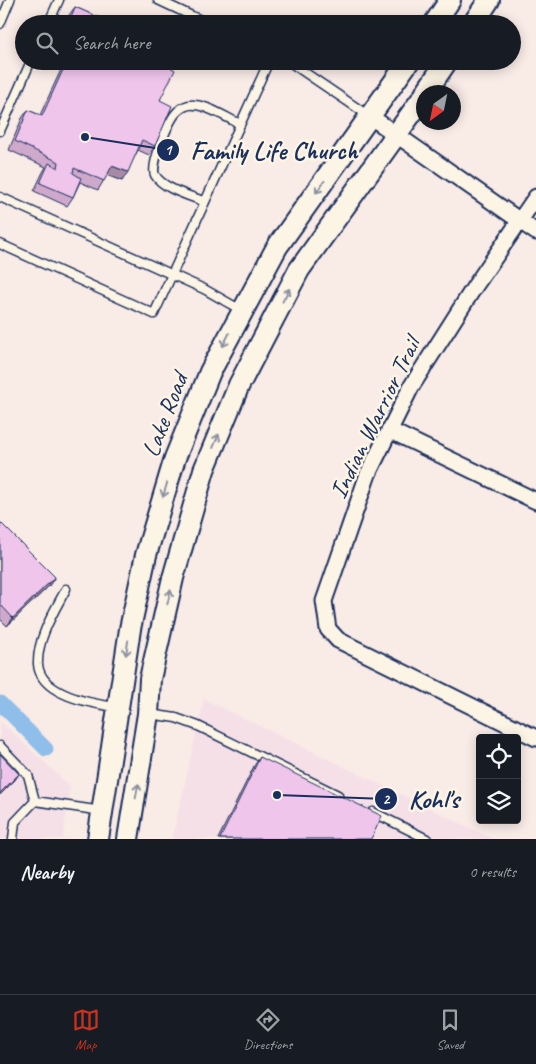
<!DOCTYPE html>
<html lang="en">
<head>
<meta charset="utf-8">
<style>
	body { margin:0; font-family:Caveat,sans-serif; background:#242831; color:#f1f3f6 }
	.controls { position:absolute; right:15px; bottom:15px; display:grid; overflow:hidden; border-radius:5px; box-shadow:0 2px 12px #0003 }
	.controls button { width:45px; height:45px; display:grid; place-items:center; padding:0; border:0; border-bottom:1px solid #363941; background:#171b24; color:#f1f3f6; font:25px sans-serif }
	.compass { position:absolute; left:416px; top:85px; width:45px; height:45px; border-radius:50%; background:#171b24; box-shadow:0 2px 12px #0003; rotate:213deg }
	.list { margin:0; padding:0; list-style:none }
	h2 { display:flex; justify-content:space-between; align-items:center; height:65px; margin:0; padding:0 20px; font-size:21px }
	h2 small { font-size:16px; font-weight:400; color:#9ea1a6 }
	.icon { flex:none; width:28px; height:28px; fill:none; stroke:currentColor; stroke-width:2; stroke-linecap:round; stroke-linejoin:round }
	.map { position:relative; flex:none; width:536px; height:839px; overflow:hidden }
	.search { position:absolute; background:#171b24; box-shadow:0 2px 12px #0003; left:15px; right:15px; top:15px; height:55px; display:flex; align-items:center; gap:12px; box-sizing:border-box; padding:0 18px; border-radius:28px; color:#9ea1a6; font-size:19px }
	.sheet { height:155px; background:#171b24 }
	nav { display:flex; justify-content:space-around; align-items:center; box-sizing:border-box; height:70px; border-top:1px solid #363941; background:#171b24; font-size:14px; color:#9ea1a6 }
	nav a { display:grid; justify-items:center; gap:2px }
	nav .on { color:#c8321e }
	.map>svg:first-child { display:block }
	.built { fill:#f6e0e8 }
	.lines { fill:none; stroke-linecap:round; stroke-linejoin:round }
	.canal { stroke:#8ebee9; stroke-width:15 }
	.lane-casing { stroke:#1b2f5e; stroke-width:11 }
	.street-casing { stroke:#1b2f5e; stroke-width:19 }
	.secondary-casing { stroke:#1b2f5e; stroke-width:24 }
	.lane { stroke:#fcf5e5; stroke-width:8 }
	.street { stroke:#fcf5e5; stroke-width:15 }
	.secondary { stroke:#fcf5e5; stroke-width:20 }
	.wall { fill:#cea9cb; stroke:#1b2f5e }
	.shaded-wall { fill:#a78aa5; stroke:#1b2f5e }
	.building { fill:#efc5ec; stroke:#1b2f5e }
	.oneway { stroke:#8c92a2 }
	.labels { text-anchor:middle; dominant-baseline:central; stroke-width:5; stroke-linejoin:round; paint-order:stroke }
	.street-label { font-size:25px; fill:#1b2f5e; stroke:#fcf5e5 }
	.leader { fill:none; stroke:#1b2f5e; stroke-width:2 }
	.callout-dot { fill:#1b2f5e; stroke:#fcf5e5; stroke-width:2 }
	.mark-label { font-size:15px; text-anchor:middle; font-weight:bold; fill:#fff }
	.callout-label { font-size:26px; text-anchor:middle; font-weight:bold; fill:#1b2f5e; stroke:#fcf5e5; stroke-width:5; stroke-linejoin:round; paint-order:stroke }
</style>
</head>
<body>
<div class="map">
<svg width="536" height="839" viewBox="0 0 536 839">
	<rect width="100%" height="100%" fill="#f9ebe6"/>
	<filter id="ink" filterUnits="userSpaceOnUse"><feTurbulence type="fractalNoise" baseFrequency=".02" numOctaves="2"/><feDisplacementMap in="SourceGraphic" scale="10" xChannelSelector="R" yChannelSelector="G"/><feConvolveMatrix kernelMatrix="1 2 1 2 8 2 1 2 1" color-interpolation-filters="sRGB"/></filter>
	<g filter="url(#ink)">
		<path class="built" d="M204,699L493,839H172Z
			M0,721L70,786L63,839H0Z"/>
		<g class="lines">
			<path class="canal" d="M0,703L46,749"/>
			<g class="lane-casing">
				<path id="lane" d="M158,0L209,24
					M0,24L10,0
					M48,24L59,0
					M288,61L369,116
					M0,131L31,61
					M0,197L204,289L241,310
					M205,202C191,196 163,189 155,175C150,165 169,120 177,112C182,107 188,104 195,105C209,106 227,118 240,124
					M0,244L154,314L269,61
					M66,589C55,610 37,638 38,664C40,695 93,704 116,707
					M149,714L176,718L198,726L338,795
					M0,746L28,775L35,801
					M373,812L427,839
					M13,839L15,822L35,801L102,811"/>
			</g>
			<g class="street-casing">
				<path id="street" d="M371,117L536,232
					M536,197L475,286L411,387L368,474L324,601L328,629L338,640L536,738
					M389,430L536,501"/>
			</g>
			<g class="secondary-casing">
				<path id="secondary" d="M434,24L450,0
					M473,24L489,0
					M426,92L447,61
					M98,839L130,629L146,555L175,458L210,372L277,247L409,61
					M128,839L148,714L150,679L173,578L204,470L239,385L299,270L424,96"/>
			</g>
			<use href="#lane" class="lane"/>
			<use href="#street" class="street"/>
			<use href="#secondary" class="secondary"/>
		</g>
		<path class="wall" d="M75,7L114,24H65L69,15Z
			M65,61H159L160,100L155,146L149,155L138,150L122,181L107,175L98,190L80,182L73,197L67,206L34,191L43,172L46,167L9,150L22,118L28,110L40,115Z
			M0,522L49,586L7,626L0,619Z
			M260,757L371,839H218L254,766Z"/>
		<path class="shaded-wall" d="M112,166L128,172L122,181L106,175Z
			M55,577L49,586L7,626L13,618Z
			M19,774L15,780L0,795V793Z"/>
		<path class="building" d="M75,7L114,24H68Z
			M67,61H159L175,70L160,100L172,106L155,146L142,140L128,172L112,166L104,181L74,168L73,173L81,178L73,197L40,183L49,163L58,168L59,162L15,141L28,110L42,116Z
			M0,522L55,577L13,618L0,604Z
			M0,754L19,774L0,793Z
			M260,757L382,816L371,839H220Z"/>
		<defs><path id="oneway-shaft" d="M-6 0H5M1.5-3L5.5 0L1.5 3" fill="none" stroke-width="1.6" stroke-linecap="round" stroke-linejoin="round" transform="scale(1.25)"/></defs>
		<g class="oneway">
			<use href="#oneway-shaft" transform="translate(320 187) rotate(126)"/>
			<use href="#oneway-shaft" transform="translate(286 295) rotate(-62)"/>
			<use href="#oneway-shaft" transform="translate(226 340) rotate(117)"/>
			<use href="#oneway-shaft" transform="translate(216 441) rotate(-68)"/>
			<use href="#oneway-shaft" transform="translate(165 490) rotate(107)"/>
			<use href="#oneway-shaft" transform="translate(169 597) rotate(-77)"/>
			<use href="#oneway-shaft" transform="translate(127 648) rotate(99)"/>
			<use href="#oneway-shaft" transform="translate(137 791) rotate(-80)"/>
		</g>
	</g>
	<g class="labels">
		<g class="street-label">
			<text transform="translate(165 415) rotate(-69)">Lake Road</text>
			<text transform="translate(375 418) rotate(-64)">Indian Warrior Trail</text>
		</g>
	</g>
	<path class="leader" d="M85 137L168 150M277 795L386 799"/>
	<g class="callout-dot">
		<circle cx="85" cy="137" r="5"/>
		<circle cx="277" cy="795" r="5"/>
		<circle cx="168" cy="150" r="12"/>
		<circle cx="386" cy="799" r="12"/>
	</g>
	<g class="mark-label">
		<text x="168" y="155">1</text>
		<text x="386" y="804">2</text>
	</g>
	<g class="callout-label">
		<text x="274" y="159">Family Life Church</text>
		<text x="434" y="808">Kohl's</text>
	</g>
</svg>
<div class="controls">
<button><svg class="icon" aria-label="locate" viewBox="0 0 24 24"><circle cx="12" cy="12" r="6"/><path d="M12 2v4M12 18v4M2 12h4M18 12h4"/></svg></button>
<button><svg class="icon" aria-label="layers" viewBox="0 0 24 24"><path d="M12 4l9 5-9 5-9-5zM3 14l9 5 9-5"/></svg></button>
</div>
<svg class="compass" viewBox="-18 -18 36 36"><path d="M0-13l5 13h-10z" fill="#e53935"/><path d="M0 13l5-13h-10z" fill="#9ea1a6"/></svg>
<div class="search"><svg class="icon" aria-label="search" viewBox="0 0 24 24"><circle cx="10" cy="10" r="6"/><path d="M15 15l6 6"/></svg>Search here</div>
</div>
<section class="sheet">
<h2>Nearby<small>0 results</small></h2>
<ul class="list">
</ul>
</section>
<nav>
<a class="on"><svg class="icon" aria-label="map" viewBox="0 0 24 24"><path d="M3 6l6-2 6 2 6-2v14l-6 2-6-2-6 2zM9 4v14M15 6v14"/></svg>Map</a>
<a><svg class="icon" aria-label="directions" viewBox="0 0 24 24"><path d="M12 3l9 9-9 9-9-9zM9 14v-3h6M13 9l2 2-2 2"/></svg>Directions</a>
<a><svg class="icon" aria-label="saved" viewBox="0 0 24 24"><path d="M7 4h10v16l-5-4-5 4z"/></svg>Saved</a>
</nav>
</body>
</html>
